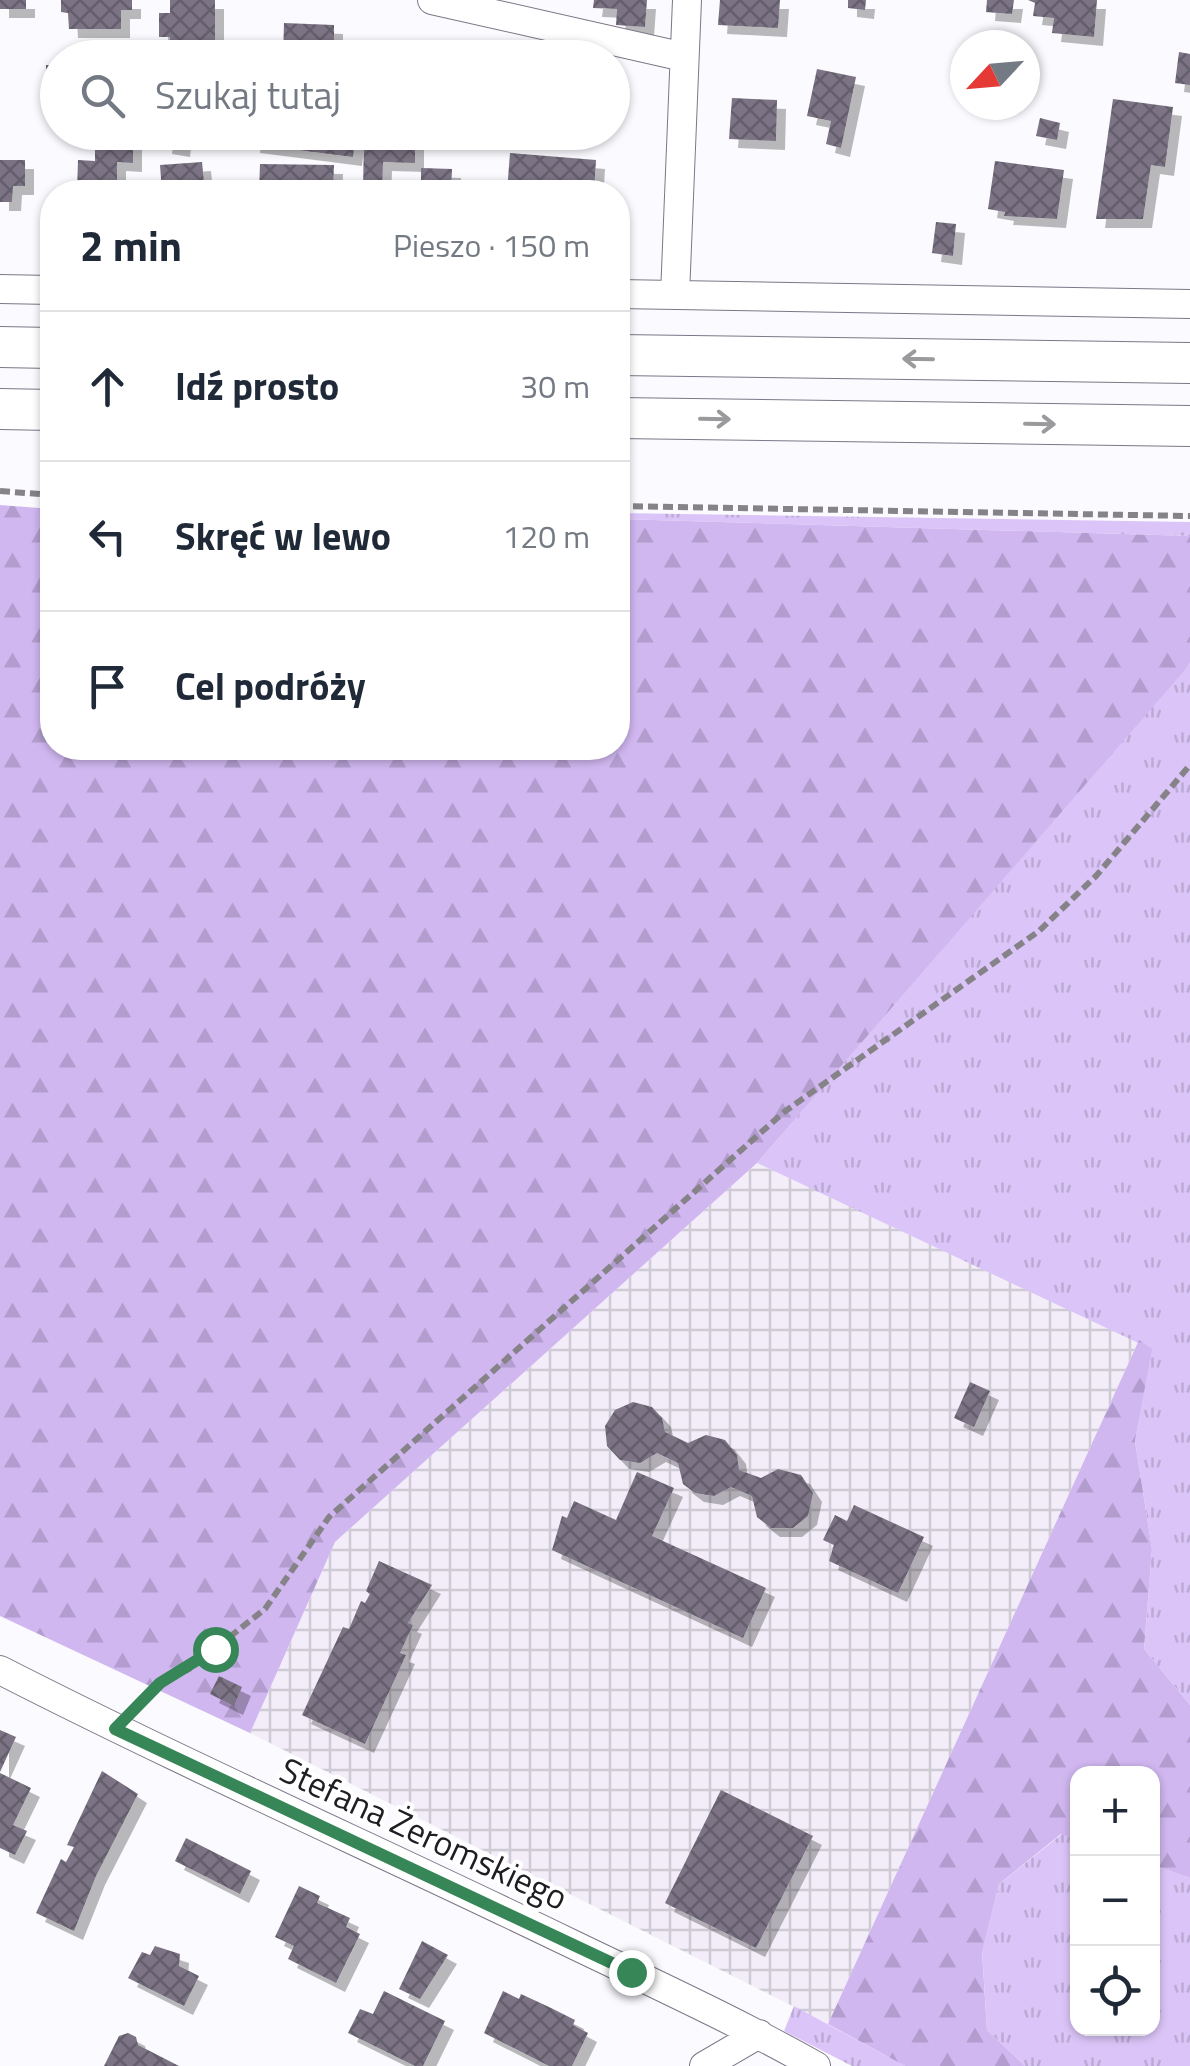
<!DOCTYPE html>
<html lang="pl">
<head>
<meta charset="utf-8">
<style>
	body { margin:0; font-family:"Titillium Web",sans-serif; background:#f2f2f3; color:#1f2937 }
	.controls { position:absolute; right:30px; bottom:30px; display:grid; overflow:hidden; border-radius:20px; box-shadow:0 2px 8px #0004 }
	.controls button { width:90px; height:90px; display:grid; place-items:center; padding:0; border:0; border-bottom:2px solid #e0e1e3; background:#fff; color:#1f2937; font:50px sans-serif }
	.compass { position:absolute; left:950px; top:30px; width:90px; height:90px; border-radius:50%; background:#fff; box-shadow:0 2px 8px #0004; rotate:244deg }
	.stop { position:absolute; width:30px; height:30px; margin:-22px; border:8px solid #368657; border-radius:50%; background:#fff }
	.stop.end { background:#368657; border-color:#fff; box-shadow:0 2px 10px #0008 }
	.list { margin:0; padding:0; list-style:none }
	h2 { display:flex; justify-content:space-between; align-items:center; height:130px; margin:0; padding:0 40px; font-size:42px }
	h2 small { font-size:32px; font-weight:400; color:#747a83 }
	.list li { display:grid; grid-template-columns:65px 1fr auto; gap:30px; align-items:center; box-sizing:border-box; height:150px; padding:0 40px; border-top:2px solid #e0e1e3 }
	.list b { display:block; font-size:38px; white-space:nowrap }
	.list em { font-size:32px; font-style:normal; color:#747a83 }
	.icon { flex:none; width:55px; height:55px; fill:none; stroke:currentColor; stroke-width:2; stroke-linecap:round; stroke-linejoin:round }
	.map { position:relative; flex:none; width:1190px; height:2066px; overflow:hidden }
	.search { position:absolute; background:#fff; box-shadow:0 2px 8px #0004; left:40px; top:40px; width:590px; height:110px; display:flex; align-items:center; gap:25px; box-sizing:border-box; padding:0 35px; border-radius:55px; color:#747a83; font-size:38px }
	.panel { position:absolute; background:#fff; box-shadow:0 2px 8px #0004; left:40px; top:180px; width:590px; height:580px; border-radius:40px }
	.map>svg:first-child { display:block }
	.industrial { fill:url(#industrial-grid) }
	.grass { fill:url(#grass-tufts) }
	.forest { fill:url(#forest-firs) }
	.building { fill:url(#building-cross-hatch); filter:url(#shadow) }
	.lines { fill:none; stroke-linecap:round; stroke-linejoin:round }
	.minor-casing { stroke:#7d7687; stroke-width:30 }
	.secondary-casing { stroke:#7d7687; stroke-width:42 }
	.path { stroke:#858388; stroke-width:6; stroke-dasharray:10 5; stroke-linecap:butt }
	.minor { stroke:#fff; stroke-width:28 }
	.secondary { stroke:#fff; stroke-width:40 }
	.oneway { stroke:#9a999c }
	.route { stroke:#368657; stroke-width:12 }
	.labels { text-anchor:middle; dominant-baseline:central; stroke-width:8; stroke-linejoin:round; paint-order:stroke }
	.street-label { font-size:35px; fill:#1f1c22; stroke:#fff }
</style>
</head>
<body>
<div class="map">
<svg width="1190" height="2066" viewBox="0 0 1190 2066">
	<defs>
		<pattern id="industrial-grid" width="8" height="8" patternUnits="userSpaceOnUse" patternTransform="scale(2.5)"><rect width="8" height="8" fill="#f2edf8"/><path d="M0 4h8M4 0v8" fill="none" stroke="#cfcbd4"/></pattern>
		<pattern id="grass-tufts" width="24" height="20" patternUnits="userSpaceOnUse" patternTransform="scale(2.5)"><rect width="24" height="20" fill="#dbc5f8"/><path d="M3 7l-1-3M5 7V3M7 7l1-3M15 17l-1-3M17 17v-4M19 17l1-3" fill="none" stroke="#bca9d4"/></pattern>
		<pattern id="forest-firs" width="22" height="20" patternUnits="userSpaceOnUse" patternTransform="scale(2.5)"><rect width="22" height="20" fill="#d0b7f0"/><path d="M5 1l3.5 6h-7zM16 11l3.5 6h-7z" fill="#b29dce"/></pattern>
		<pattern id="building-cross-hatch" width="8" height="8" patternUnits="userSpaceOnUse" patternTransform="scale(2.5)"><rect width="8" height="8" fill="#7b7384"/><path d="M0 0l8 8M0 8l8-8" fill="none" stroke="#645e6c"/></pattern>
		<filter id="shadow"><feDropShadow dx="9" dy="9" stdDeviation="0" flood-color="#0004"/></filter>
	</defs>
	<rect width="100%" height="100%" fill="#fbfafe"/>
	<path class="industrial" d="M757,1163L1139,1340L828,2024L250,1733L335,1542Z"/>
	<path class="grass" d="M618,513L1190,522V536L618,519Z
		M1190,662V1705L1144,1649L1152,1549L1135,1441L1151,1349L757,1163Z
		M1062,1834L1077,1840L1078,2028H1152L1153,1865L1190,1878V2066H1025L987,2030L982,1951L999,1884Z
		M794,2006L905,2066H852L784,2031Z"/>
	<path class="forest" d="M0,505L52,509V748H618V519L1190,536V662L1184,671L757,1163L335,1542L250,1733L0,1616Z
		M1139,1340L1152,1349L1135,1441L1152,1549L1144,1649L1190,1705V1878L1153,1865L1152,1774H1078L1077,1840L1061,1834L999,1884L982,1952L987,2030L1025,2066H905L828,2024Z"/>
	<path class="building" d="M0,0H26V9H0Z
		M61,0H132V10H121V29H69L68,13L61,12Z
		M170,0H215V41H170V37H159V13H170Z
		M594,0H647L645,27L616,25L617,9L593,8Z
		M720,0H780L778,28L718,25Z
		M848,0H866L865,10L848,8Z
		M987,0H1014L1012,14L986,12Z
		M1028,0H1097L1094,37L1052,33L1054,18L1033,16L1035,3Z
		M284,23L334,25V58H283Z
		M1179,52L1190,54V85L1175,83Z
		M46,65H58V96H46Z
		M817,69L856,77L841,148L826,144L831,121L807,116Z
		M732,98L777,100L776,141L729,139Z
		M1113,99L1173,107L1165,167L1151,165L1143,219H1096Z
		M1040,118L1060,123L1057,140L1036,136Z
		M95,132H133V163L117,162V192H77L78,160L95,161Z
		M149,132H197L196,141L182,139L181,148L163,145L164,137Z
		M252,132H356L353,157L251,144Z
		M364,134L415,140V163L383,162L382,192H363Z
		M510,153L596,160L594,192H507Z
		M0,160H25V186H13L12,202H0Z
		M995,161L1064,170L1057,219L1004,216L1005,212L988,209Z
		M202,162L205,192H162L160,165Z
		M260,164L334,165L333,192H259Z
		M421,168L452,169L451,192H408V188H421Z
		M936,222L956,224L953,256L932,253Z
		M970,1382L990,1391L974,1427L954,1418Z
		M633,1402L652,1407L662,1418L665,1432L688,1443L706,1435L725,1440L737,1455L739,1470L761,1478L778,1469L801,1475L813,1493L808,1516L793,1528H771L757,1517L752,1496L731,1487L714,1496L695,1493L683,1484L678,1463L657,1453L640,1463L620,1460L607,1446L605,1426L615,1410Z
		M637,1472L674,1488L652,1536L766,1588L743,1638L552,1550L562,1516L567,1518L574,1501L616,1520Z
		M854,1505L924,1537L898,1593L829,1561L834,1545L823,1540L835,1515L847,1521Z
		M379,1561L432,1585L408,1623L413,1625L400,1653L406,1655L365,1744L302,1715L343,1627L349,1629L361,1601L365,1603L370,1594L366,1591Z
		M219,1676L242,1687L234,1706L210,1694Z
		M0,1730L16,1737L0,1772Z
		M102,1771L138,1794L96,1876L74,1931L36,1913L61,1859L66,1862L74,1847L67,1845Z
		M0,1773L31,1788L13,1825L27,1831L15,1855L0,1848Z
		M721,1790L813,1836L756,1948L665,1903Z
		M186,1838L251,1871L240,1894L175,1861Z
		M299,1886L320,1896L317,1903L350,1918L346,1927L360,1934L336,1983L288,1959L294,1946L275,1937Z
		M422,1941L448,1955L420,1999L399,1989Z
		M155,1946L180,1954L179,1966L199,1976L184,2006L128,1978L142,1952L150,1955Z
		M384,1991L445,2021L423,2066H415L348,2033L360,2009L373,2014Z
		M503,1991L519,1999L521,1994L549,2007L575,2020L573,2025L588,2033L572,2066H549L484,2033Z
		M128,2033L136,2037L138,2045L179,2066H104L119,2036Z"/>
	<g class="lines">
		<g class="minor-casing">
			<path id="minor" d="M432,0L684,57
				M0,289L52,290
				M618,294L1190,304
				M675,295L687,0
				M0,1670C188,1766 380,1851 570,1943C653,1983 736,2021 816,2066
				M704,2066L759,2034"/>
		</g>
		<g class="secondary-casing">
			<path id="secondary" d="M0,347L52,348
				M618,355L1190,363
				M0,409L52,410
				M618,418L1190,426"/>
		</g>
		<path class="path" d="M0,491L52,495
			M618,506L1190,516
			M135,1709L160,1683L189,1669L265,1609L329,1517L784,1112L1039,931L1096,876L1190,765"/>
		<use href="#minor" class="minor"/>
		<use href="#secondary" class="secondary"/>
	</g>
	<defs><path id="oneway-shaft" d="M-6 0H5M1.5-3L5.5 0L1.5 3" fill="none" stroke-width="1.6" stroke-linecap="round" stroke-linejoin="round" transform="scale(2.5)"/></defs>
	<g class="oneway">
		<use href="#oneway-shaft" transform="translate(918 359) rotate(-179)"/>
		<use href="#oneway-shaft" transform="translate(715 419) rotate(1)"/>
		<use href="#oneway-shaft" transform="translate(1040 424) rotate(1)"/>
	</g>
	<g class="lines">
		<path class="route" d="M215,1649L160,1683L115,1729L631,1972"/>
	</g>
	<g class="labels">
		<g class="street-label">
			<text transform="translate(424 1833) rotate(25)">Stefana Żeromskiego</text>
		</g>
	</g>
</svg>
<div class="controls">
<button>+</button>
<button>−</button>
<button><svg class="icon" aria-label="locate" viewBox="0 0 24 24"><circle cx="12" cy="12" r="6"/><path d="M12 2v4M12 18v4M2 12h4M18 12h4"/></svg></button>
</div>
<svg class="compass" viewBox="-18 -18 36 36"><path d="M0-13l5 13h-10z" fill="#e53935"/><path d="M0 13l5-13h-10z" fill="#747a83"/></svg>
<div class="stop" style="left:215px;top:1649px"></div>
<div class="stop end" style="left:631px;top:1972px"></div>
<div class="search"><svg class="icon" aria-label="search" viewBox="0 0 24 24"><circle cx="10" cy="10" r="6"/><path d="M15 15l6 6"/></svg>Szukaj tutaj</div>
<section class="panel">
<h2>2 min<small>Pieszo · 150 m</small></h2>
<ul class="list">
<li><svg class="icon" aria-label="ahead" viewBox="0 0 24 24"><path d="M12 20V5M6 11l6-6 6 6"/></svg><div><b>Idź prosto</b></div><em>30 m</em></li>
<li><svg class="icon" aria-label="left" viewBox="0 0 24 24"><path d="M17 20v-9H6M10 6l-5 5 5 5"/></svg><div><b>Skręć w lewo</b></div><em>120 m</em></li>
<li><svg class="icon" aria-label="arrive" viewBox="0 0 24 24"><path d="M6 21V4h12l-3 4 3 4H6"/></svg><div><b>Cel podróży</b></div></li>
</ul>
</section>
</div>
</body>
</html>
